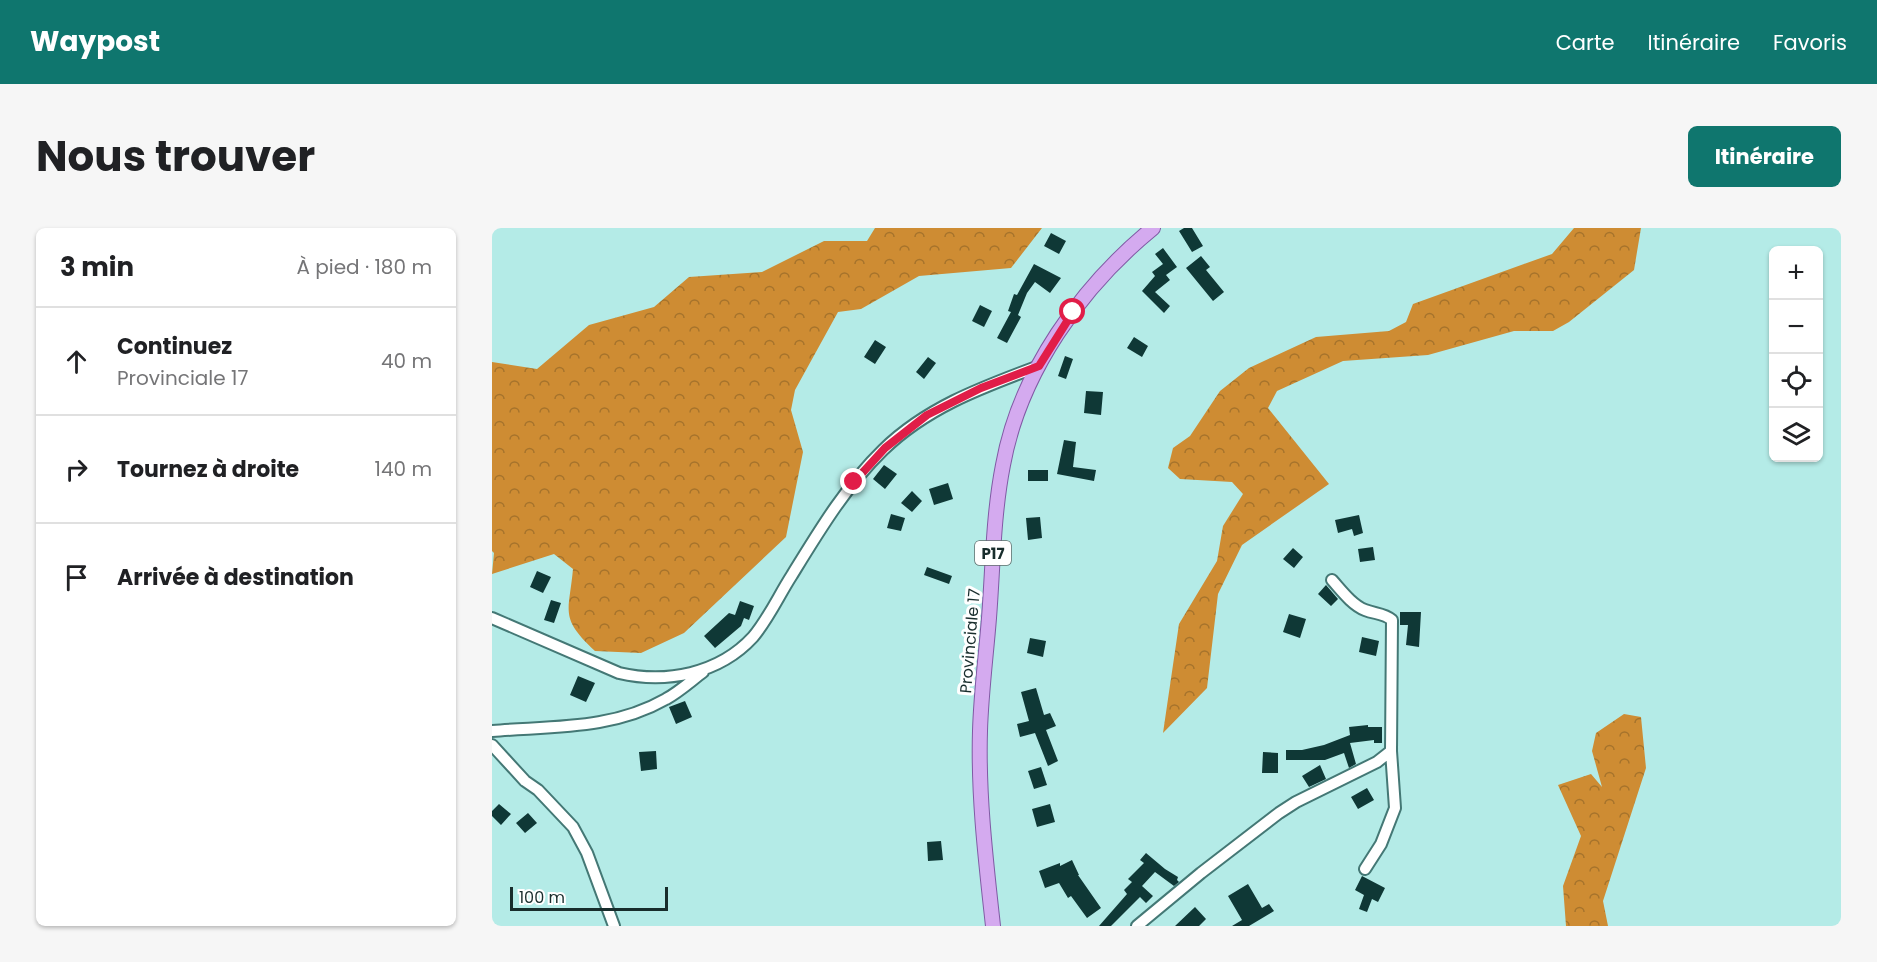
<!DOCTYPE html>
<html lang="fr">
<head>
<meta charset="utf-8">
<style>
	body { margin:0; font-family:Poppins,sans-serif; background:#f6f6f6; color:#202124 }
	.controls { position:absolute; right:18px; top:18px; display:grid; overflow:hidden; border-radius:9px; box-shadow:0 2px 4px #0004 }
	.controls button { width:54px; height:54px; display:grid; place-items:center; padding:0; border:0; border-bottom:2px solid #e0e0e0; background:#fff; color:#202124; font:30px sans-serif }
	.scale { position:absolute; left:18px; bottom:15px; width:158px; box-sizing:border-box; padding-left:6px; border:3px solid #182d2c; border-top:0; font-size:16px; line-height:21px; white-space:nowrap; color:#182d2c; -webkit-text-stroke:4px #fff; paint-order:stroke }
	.stop { position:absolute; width:18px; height:18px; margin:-14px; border:4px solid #e11d48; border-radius:50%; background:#fff }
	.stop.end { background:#e11d48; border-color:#fff; box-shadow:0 2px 6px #0008 }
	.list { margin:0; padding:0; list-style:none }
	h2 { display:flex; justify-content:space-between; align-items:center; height:78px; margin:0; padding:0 24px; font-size:26px }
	h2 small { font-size:20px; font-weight:400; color:#757577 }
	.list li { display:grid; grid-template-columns:39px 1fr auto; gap:18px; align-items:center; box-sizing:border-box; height:108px; padding:0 24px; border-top:2px solid #e0e0e0 }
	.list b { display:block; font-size:22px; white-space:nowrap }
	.list p { margin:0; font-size:20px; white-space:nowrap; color:#757577 }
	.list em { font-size:20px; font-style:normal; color:#757577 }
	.icon { flex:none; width:33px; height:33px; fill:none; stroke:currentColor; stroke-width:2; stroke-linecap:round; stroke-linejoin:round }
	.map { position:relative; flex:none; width:1349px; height:698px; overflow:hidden; border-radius:9px }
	header { display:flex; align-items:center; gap:36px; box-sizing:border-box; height:84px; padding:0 30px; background:#0f766e; color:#fff }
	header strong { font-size:28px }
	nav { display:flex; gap:33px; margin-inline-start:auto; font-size:21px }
	.intro { display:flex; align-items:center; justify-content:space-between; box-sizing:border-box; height:144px; padding:0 36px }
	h1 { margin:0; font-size:42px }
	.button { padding:15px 27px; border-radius:9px; background:#0f766e; color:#fff; font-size:21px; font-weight:700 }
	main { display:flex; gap:36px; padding:0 36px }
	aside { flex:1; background:#fff; border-radius:9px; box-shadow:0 2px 4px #0004 }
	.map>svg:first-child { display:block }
	.forest { fill:url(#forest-crowns) }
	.building { fill:#0f3836 }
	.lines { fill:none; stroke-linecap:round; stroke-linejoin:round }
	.minor-casing { stroke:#447875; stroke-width:14 }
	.major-casing { stroke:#805aa4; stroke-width:16 }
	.minor { stroke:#fff; stroke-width:10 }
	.major { stroke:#d4aaef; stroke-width:14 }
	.route { stroke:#e11d48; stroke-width:8 }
	.labels { text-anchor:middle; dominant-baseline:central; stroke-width:6; stroke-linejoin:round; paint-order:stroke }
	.shield { fill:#fff; stroke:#5d6c6b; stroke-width:1.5 }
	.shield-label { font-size:15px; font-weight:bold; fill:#182d2c }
	.street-label { font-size:16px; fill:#182d2c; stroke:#fff }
</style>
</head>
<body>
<header>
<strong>Waypost</strong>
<nav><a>Carte</a><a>Itinéraire</a><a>Favoris</a></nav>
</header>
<div class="intro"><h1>Nous trouver</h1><a class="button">Itinéraire</a></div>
<main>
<aside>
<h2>3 min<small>À pied · 180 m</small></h2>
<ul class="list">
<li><svg class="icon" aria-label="ahead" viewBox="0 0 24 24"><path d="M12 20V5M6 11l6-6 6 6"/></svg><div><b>Continuez</b><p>Provinciale 17</p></div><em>40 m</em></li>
<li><svg class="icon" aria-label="right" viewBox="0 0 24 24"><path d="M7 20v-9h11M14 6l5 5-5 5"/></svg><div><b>Tournez à droite</b></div><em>140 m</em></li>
<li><svg class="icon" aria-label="arrive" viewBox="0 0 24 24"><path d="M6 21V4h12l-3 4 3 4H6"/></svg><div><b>Arrivée à destination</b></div></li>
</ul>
</aside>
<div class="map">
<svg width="1349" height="698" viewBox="0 0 1349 698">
	<defs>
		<pattern id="forest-crowns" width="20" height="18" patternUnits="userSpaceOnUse" patternTransform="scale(1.5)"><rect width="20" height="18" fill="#ce8c33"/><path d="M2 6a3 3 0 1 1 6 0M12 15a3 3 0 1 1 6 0" fill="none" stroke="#a6732b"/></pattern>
	</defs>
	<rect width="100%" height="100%" fill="#b4ebe7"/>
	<path class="forest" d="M383,0H550L519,40L427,48L369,81L346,84L303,162L299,182L311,224L294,309L192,405L149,425L103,423C67,389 77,385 81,341L62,326L0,346L2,325L0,323V134L45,141L97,97L162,79L197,49L270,44L332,13H375Z
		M1082,0H1149L1142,42L1077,94L1061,103H1022L936,127L851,133L785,163L776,180L837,256L750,317L726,366L715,460L671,505L687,396L725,333L731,298L751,266L740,254L688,251L676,240L681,220L698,208L728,163L757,140L824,109L897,103L914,94L921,76L1060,26Z
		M1132,486L1149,489L1154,540L1111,673L1116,698H1074L1071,658L1089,608L1066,557L1099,546L1110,559L1100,523L1104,505Z"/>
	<path class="building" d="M692,0H700L711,18L700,24L687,3Z
		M559,5L574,13L567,26L552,18Z
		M671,20L685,39L674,47L678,52L663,64L678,78L672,85L650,63L663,48L660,44L671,36L663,26Z
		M709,28L718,39L714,42L732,64L721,73L694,40Z
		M542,36L569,50L558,65L543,54L535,65L526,87L529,89L515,115L505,110L519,84L516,83L522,66L525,67Z
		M488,77L500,83L492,99L480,93Z
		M642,109L656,118L650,129L635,120Z
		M383,112L394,119L383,136L372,129Z
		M573,128L581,131L574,151L566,148Z
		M436,129L444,135L432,151L424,144Z
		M594,163L611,164L609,187L592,185Z
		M572,212L584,214L581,239L604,242L602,253L565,246Z
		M392,237L405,246L393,261L381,251Z
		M536,242H556V253H536Z
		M456,255L461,271L442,277L437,261Z
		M420,263L430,273L420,284L409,275Z
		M399,286L413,290L409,303L395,300Z
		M867,287L871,305L862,308L860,301L846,305L843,292Z
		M548,289L550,310L536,312L534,290Z
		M881,319L883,332L868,334L866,321Z
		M801,320L811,329L802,340L791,331Z
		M435,339L460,348L457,356L432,347Z
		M45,343L59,349L51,365L38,359Z
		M834,357L846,371L839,378L826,366Z
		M59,372L69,375L62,395L52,392Z
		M248,373L262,378L257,392L252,390L249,398L223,420L212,408L237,385L243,387Z
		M908,384H929L927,419L914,417L916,397H908Z
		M797,386L814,391L808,410L791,404Z
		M870,409L887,413L884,428L867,424Z
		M538,410L554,413L551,429L535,425Z
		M86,448L103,455L94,474L78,467Z
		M544,460L552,487L558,485L564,498L554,502L566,533L556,538L543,505L528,509L525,496L537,493L529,464Z
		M193,473L200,489L184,496L177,479Z
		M876,497V499H890V515H882V512L858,515L864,536L857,540L852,525L833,532H794V522H810L832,517L858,507L857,499Z
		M164,523L165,541L149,543L147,524Z
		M771,524L786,525V545H770Z
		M828,537L834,551L817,559L810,548Z
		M549,539L555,557L542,561L536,543Z
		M875,560L882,572L866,581L859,569Z
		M7,576L19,586L9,597L0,588V583Z
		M558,576L563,594L545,599L540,581Z
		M36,585L45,595L33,605L24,595Z
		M449,613L451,632L436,633L435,614Z
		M654,625L673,641L686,649L685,652L687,654L682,658L663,644L650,658L661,668L654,675L648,669L619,698H607L635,666L632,662L640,654L636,651L652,635L648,632Z
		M580,632L587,647H586L609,680L595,690L579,668L576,670L567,655L553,660L547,643L568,635V638Z
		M870,648L893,660L886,674L880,671L875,684L867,681L872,667L863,662Z
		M756,656L770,680L777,676L782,683L757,698H740L750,692L736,668Z
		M703,679L714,691L707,698H683Z"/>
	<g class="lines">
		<g class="minor-casing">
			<path id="minor" d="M0,390L127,445C174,456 227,446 261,409C277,390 287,367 300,347C327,303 354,258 391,222C435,179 491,159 547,138
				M0,503C60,498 120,502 174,471C187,464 199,453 211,444
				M0,517L33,553L46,562L81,599L95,625L122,698
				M873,641L889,616L903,580L899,523
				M645,698L709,645L787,585L804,574L885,534L899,523L900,392C892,385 883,386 873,382C860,377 849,362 840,352"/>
		</g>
		<g class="major-casing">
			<path id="major" d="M501,698C494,634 486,568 488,503C489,466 494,428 497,390C501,339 501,288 511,237C528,144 589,59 661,0"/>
		</g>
		<use href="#minor" class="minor"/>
		<use href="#major" class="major"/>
	</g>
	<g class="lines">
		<path class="route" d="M362,254L393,220L435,187L489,160L547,138L581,84"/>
	</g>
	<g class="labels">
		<rect class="shield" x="483" y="313" width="36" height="24" rx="4.5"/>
		<g class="shield-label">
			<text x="501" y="325">P17</text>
		</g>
		<g class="street-label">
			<text transform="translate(478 413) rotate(-85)">Provinciale 17</text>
		</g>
	</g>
</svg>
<div class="controls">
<button>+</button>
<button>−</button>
<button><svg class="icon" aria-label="locate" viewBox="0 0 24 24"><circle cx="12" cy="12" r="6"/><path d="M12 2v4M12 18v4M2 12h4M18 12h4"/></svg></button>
<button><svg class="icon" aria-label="layers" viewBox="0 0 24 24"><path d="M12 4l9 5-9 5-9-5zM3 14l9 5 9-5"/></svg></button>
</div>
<div class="scale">100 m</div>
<div class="stop" style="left:581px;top:84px"></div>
<div class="stop end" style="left:362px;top:254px"></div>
</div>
</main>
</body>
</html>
